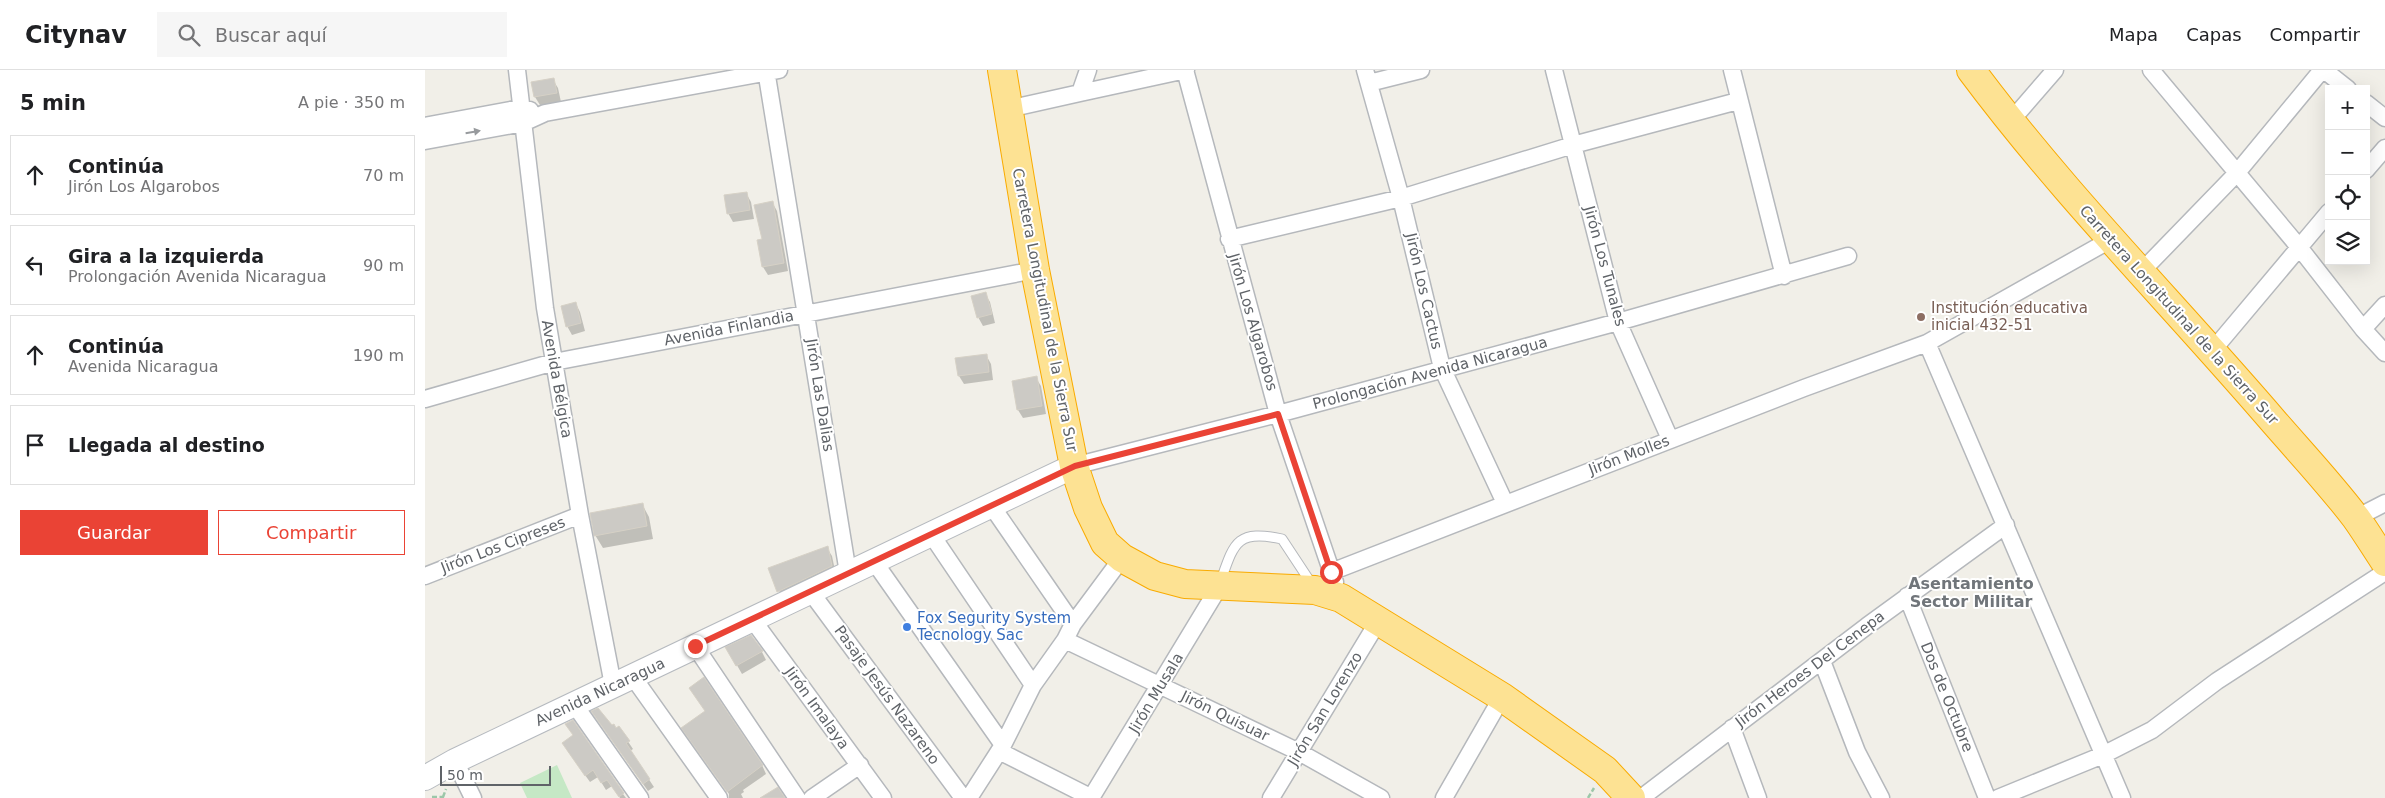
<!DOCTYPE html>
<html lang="es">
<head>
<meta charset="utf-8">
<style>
	body { margin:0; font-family:"DejaVu Sans",sans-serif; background:#f6f6f6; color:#202124 }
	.controls { position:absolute; right:15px; top:15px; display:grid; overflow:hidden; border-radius:0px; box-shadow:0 5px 20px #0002 }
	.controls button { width:45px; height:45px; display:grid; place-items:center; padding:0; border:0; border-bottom:1px solid #e0e0e0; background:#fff; color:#202124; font:25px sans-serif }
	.scale { position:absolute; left:15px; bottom:12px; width:111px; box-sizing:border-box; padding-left:5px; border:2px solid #5f6368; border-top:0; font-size:14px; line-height:18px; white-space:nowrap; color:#5f6368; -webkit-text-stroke:4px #fff; paint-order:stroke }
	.stop { position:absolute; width:15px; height:15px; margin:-11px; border:4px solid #ea4335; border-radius:50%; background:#fff }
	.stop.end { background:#ea4335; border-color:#fff; box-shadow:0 1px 5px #0008 }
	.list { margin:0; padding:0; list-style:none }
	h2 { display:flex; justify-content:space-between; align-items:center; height:65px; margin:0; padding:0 20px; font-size:21px }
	h2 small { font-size:16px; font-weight:400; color:#757577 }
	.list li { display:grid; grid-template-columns:32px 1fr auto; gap:15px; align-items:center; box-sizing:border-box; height:80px; margin:0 10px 10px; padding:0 10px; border:1px solid #e0e0e0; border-radius:0px }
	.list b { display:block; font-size:19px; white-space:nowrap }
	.list p { margin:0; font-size:16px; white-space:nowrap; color:#757577 }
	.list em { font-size:16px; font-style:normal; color:#757577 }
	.actions { display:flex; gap:10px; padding:15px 20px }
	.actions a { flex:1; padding:11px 0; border:1px solid #ea4335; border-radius:0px; text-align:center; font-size:18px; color:#ea4335 }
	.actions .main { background:#ea4335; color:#fff }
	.icon { flex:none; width:28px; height:28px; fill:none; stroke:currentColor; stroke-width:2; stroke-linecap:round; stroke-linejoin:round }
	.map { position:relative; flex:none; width:1960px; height:728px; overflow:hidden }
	header { display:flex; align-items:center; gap:30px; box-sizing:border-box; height:70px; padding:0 25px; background:#fff; border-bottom:1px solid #e0e0e0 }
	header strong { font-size:24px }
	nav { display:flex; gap:28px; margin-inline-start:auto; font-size:18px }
	.search { width:350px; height:45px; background:#f6f6f6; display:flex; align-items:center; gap:12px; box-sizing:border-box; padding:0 18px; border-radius:0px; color:#757577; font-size:19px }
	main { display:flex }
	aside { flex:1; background:#fff }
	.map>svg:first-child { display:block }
	.green { fill:#c5e8c5 }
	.shadow { fill:#0003 }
	.building { fill:#cccac5; stroke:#d6d1c6 }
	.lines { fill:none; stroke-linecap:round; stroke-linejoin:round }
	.lane-casing { stroke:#b5b8bc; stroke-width:11 }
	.street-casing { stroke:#b5b8bc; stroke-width:19 }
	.secondary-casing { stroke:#b6babf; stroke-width:26 }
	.highway-casing { stroke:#f9ab00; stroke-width:30 }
	.path { stroke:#9cc7a9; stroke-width:2.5; stroke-dasharray:5 2.5; stroke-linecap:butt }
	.lane { stroke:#fff; stroke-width:9 }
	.street { stroke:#fff; stroke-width:16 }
	.secondary { stroke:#fff; stroke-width:24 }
	.highway { stroke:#fde293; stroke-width:28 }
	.oneway { fill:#979a9d }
	.route { stroke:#ea4335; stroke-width:6 }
	.education-dot { fill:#8d6e63; stroke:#fff; stroke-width:2 }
	.shop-dot { fill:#3f7fe0; stroke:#fff; stroke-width:2 }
	.labels { text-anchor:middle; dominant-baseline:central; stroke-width:4; stroke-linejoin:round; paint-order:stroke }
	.street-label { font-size:15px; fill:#5f6368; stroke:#fff }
	.education-label { font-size:15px; fill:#785e54; stroke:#fff; text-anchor:start }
	.shop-label { font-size:15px; fill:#366cbe; stroke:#fff; text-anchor:start }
	.neighbourhood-label { font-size:16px; font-weight:bold; fill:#70757a; stroke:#fff }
</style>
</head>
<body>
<header>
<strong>Citynav</strong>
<div class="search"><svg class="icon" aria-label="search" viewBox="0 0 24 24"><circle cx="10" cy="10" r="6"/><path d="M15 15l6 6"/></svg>Buscar aquí</div>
<nav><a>Mapa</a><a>Capas</a><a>Compartir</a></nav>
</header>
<main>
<aside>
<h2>5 min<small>A pie · 350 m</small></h2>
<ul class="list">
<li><svg class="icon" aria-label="ahead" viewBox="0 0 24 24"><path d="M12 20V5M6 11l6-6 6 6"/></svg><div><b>Continúa</b><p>Jirón Los Algarobos</p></div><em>70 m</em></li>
<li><svg class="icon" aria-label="left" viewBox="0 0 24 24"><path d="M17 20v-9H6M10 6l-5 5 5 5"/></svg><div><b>Gira a la izquierda</b><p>Prolongación Avenida Nicaragua</p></div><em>90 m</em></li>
<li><svg class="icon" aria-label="ahead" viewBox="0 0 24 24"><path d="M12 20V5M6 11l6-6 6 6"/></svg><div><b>Continúa</b><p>Avenida Nicaragua</p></div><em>190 m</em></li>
<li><svg class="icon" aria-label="arrive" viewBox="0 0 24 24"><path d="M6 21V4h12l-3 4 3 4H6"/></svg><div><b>Llegada al destino</b></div></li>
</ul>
<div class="actions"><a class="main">Guardar</a><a>Compartir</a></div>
</aside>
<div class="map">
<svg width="1960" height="728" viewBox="0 0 1960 728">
	<rect width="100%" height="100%" fill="#f1efe8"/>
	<path class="green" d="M132,695L147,728H102L95,713Z"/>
	<path class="shadow" d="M128,10L133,18L136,32L115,35L110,27Z
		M321,123L326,132L329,149L308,152L303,143Z
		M347,132L352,141L363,201L343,205L338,197V170Z
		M560,224L565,232L570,253L558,256L553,247Z
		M151,234L155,242L160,261L147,265L142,256Z
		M561,285L566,294L568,310L539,314L534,306Z
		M611,308L616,316L621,344L598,348L593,340Z
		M217,434L224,447L228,469L178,478L170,465Z
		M402,478L407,486L411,505L358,530L345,499Z
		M302,578L337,582L341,590L317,604Z
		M172,649L191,660L194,658L208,679L205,681L229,717L223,721Z
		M149,665L198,724L201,728H195L187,716L181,720L173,707L165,712L142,680Z
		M263,666L337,695L341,704L318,720L319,722L316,724L318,728H304V724Z"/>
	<path class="building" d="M129,8L132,23L109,27L106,12Z
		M322,122L325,140L302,144L299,125Z
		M348,131L359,193L337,197L332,170L337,169L329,135Z
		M561,222L567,244L552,248L546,226Z
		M151,232L156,253L141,257L136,236Z
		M562,284L564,302L533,306L530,288Z
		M612,306L617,336L592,340L587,311Z
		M218,433L222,456L169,466L165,443Z
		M403,476L407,496L352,522L343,498Z
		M326,565L338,581L311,596L300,577Z
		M279,607L338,695L302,722L256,658L280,641L264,618Z
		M173,638L187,655L189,654L191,658L194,656L205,671L201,673L225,709L218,714L166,641Z
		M148,650L199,723L194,727L182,710L176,713L168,700L160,706L137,673L148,665L140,654Z
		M353,717L360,728H335Z"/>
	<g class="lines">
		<g class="lane-casing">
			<path id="lane" d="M795,513C809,473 811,459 857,469L888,516"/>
		</g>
		<g class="street-casing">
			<path id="street" d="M92,0L120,238L155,445L188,615
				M341,0L423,503
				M760,0L853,344L910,512
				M940,0L976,128L1017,298L1080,433
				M1129,0L1193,252L1245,369
				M1307,0L1359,206
				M1726,0L1874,177L1938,259L1960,283
				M1899,0L1923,19
				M944,13L996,0
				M655,23L761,0
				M1941,33L1960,48
				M583,39L655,23L663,0
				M1585,52L1630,0
				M0,56L96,38L105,40
				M0,71L98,53L120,43L354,0
				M1941,100L1960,78
				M804,169L976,128L1148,75L1313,31
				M1717,201L1811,104L1897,0
				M1938,259L1960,235
				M1502,273L1697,728
				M1788,280L1904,142
				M0,329L129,292L610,200
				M649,396L853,344L1193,252L1423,186
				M566,435L648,554
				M1931,448L1960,433
				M506,464L608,615
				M448,490L578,675
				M906,502L1379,318L1502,273L1685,170
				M0,506L155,445
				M385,521L538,728
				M1482,526L1562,728
				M327,549L458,728
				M640,570L874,682L956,728
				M270,576L372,728
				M1397,591L1432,682L1456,728
				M208,607L294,728
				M149,634L215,728
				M1307,658L1333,728
				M574,681L667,728
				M30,691L48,728
				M387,728L435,695
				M544,728L578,675L608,615L640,570L648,554L697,488
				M666,728L794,517
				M846,728L954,550
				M1019,728L1077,627
				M1216,728L1442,556L1581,455
				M1573,728L1678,685L1727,660L1792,611L1960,502"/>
		</g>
		<g class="secondary-casing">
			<path id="secondary" d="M0,708L30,691L649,396"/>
		</g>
		<g class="highway-casing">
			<path id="highway" d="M577,0L610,200L649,396L663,438L680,473L697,488L730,506L760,514L890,520L916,528L1077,627L1180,700L1206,728
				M1546,0C1639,125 1749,235 1850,353C1877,384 1906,415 1931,448C1941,462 1950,477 1960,492"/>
		</g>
		<path class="path" d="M7,727H19
			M18,727L21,719
			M1163,728L1169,718"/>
		<use href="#lane" class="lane"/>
		<use href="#street" class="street"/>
		<use href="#secondary" class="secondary"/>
		<use href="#highway" class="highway"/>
	</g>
	<defs><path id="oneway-solid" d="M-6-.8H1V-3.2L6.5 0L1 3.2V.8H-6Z" transform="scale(1.25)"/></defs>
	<use class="oneway" href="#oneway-solid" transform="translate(48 62) rotate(-10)"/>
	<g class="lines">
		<path class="route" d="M270,576L650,396L853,344L906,502"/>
	</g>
	<circle class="education-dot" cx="1496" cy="247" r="5"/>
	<circle class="shop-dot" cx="482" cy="557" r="5"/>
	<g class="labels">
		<g class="street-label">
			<text transform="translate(1180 196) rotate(75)">Jirón Los Tunales</text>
			<text transform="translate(999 221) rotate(77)">Jirón Los Cactus</text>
			<text transform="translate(620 240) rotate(79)">Carretera Longitudinal de la Sierra Sur</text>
			<text transform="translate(1754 245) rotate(48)">Carretera Longitudinal de la Sierra Sur</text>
			<text transform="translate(828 252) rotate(74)">Jirón Los Algarobos</text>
			<text transform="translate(304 258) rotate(-11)">Avenida Finlandia</text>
			<text transform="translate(1005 303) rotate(-15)">Prolongación Avenida Nicaragua</text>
			<text transform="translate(132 309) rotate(80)">Avenida Bélgica</text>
			<text transform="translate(395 325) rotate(81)">Jirón Las Dalias</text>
			<text transform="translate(1204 385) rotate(-21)">Jirón Molles</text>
			<text transform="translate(78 475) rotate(-21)">Jirón Los Cipreses</text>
			<text transform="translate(1385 599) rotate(-37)">Jirón Heroes Del Cenepa</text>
			<text transform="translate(175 622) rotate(-25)">Avenida Nicaragua</text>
			<text transform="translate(731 623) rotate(-59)">Jirón Musala</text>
			<text transform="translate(462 625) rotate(54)">Pasaje Jesús Nazareno</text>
			<text transform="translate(1522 627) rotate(68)">Dos de Octubre</text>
			<text transform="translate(392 638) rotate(54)">Jirón Imalaya</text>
			<text transform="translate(900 639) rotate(-59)">Jirón San Lorenzo</text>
			<text transform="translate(800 646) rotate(26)">Jirón Quisuar</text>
		</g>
		<g class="education-label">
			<text x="1506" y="238">Institución educativa<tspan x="1506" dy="17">inicial 432-51</tspan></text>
		</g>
		<g class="shop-label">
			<text x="492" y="548">Fox Segurity System<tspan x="492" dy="17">Tecnology Sac</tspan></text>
		</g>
		<g class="neighbourhood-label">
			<text x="1546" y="513">Asentamiento<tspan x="1546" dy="18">Sector Militar</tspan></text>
		</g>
	</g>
</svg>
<div class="controls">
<button>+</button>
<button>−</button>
<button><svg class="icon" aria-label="locate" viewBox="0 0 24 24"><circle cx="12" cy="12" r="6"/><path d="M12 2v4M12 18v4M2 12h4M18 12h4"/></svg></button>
<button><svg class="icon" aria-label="layers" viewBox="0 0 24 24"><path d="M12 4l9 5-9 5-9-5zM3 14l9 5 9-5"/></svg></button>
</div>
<div class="scale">50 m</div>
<div class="stop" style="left:906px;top:502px"></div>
<div class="stop end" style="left:270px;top:576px"></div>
</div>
</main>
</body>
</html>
